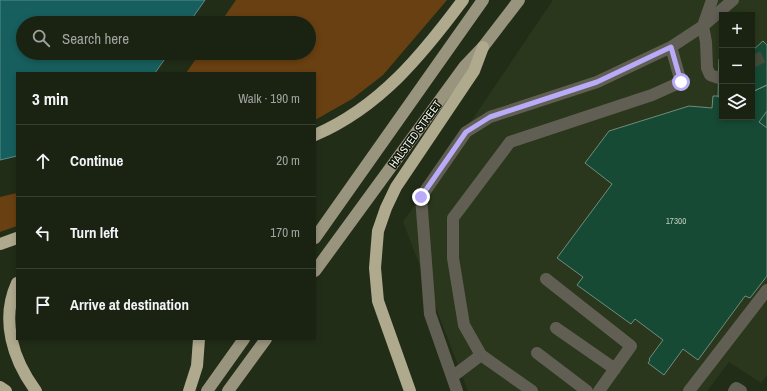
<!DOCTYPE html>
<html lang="en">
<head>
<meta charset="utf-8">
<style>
	body { margin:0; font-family:"Archivo Narrow",sans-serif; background:#272f20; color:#f1f3f6 }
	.controls { position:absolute; right:12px; top:12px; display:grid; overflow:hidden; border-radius:0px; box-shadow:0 2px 6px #0003 }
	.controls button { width:36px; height:36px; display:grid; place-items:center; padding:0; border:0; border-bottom:1px solid #383f32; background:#1a2212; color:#f1f3f6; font:20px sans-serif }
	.stop { position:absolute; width:12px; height:12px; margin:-9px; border:3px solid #b9abf7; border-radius:50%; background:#fff }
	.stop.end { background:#b9abf7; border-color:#fff; box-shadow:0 1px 4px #0008 }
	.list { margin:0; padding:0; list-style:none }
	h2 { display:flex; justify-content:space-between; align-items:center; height:52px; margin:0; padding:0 16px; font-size:17px }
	h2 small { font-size:13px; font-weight:400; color:#9fa49f }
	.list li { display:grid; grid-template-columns:26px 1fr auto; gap:12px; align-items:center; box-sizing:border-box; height:72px; padding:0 16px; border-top:1px solid #383f32 }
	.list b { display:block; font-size:15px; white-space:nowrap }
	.list em { font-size:13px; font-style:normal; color:#9fa49f }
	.icon { flex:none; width:22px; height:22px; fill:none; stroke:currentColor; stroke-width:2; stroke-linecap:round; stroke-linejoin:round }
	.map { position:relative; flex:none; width:767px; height:391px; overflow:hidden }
	.search { position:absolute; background:#1a2212; box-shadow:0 2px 6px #0003; left:16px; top:16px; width:300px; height:44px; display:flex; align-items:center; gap:10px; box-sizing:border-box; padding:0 14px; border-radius:22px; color:#9fa49f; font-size:15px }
	.panel { position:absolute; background:#1a2212; box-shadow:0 2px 6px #0003; left:16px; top:72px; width:300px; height:268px; border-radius:0px }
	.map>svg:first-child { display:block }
	.built { fill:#2a371c; fill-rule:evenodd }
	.green { fill:#694011 }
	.water { fill:#175f5e; stroke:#588d88 }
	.building { fill:#164a35; stroke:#6f8c7d }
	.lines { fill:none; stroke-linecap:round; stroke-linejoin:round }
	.minor-tunnel { stroke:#414b37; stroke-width:12; stroke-dasharray:12 6; stroke-linecap:butt }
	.minor { stroke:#615f54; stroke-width:12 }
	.major { stroke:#99947d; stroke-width:12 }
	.highway { stroke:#afa98e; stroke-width:12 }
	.route { stroke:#b9abf7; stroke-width:5 }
	.labels { text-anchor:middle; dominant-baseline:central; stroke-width:3; stroke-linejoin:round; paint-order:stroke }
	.number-label { font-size:9px; fill:#baccbc }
	.street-label { font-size:11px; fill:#f0f7e9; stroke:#0f130a }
</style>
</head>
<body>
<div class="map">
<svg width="767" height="391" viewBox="0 0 767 391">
	<rect width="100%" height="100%" fill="#222d18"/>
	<path class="built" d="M553,0H767V375L761,383L729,362L707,391H468L403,222ZM722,15H752V117H722Z"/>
	<path class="green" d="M236,0H447L383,75L352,99L315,120V73H186L200,53H309V23H220Z
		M17,193V226L0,232V197Z"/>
	<path class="water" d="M0,0H205L189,23H23V53H169L155,73H17V156L0,160Z"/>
	<path class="building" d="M763,41L767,45V85L752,92V51Z
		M719,59H722V96L718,97Z
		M767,85V276L750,298L745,296L698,360L683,349L664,375L648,363L650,360L649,359L663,340L635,319L631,324L577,285L583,277L557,258L612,184L585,163L609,131L689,106L712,108L713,96H722V117H752V92Z
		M767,111V128L759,122Z"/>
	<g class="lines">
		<path class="minor-tunnel" d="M752,62L767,55"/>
		<path class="minor" d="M712,0L703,26L706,42L707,68L710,75L719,78
			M546,279L631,346L599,391
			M556,328L615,369
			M537,353L587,391
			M452,377L481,355
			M457,391L430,314L421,197L466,132L490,117L597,82L671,47L703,26L733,0
			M532,391L481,355L464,325L453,258V218L510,142L652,95L681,82L671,47
			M689,391L767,290
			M734,391L736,388L741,391"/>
		<path class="major" d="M315,238L483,0
			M315,271L464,67L483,47L519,0
			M207,391L244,339
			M228,391L266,339"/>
		<path class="highway" d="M315,135C380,107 422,55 463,0
			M0,244L17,238
			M17,283C0,320 13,360 36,391
			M0,387L6,391
			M189,391L197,366L199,339
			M410,391L378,301L375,268L378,231L386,208L396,187L474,71L483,47"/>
	</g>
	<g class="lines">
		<path class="route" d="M421,197L466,132L490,117L597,82L671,47L681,82"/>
	</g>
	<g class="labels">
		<g class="number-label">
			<text x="676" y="221">17300</text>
		</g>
		<g class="street-label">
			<text transform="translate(415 134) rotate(-54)">HALSTED STREET</text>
		</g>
	</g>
</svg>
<div class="controls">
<button>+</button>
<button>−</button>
<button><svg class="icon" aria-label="layers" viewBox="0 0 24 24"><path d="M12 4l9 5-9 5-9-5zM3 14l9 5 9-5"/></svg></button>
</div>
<div class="stop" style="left:681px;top:82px"></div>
<div class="stop end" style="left:421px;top:197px"></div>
<div class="search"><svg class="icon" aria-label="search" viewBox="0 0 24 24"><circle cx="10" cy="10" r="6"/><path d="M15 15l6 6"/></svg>Search here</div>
<section class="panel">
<h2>3 min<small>Walk · 190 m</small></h2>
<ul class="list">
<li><svg class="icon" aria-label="ahead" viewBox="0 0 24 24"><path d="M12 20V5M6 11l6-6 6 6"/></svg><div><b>Continue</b></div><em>20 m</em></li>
<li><svg class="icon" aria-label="left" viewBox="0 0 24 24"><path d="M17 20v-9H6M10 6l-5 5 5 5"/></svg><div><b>Turn left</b></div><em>170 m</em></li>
<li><svg class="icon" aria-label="arrive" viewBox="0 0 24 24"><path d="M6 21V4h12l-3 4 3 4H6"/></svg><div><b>Arrive at destination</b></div></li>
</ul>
</section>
</div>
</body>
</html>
